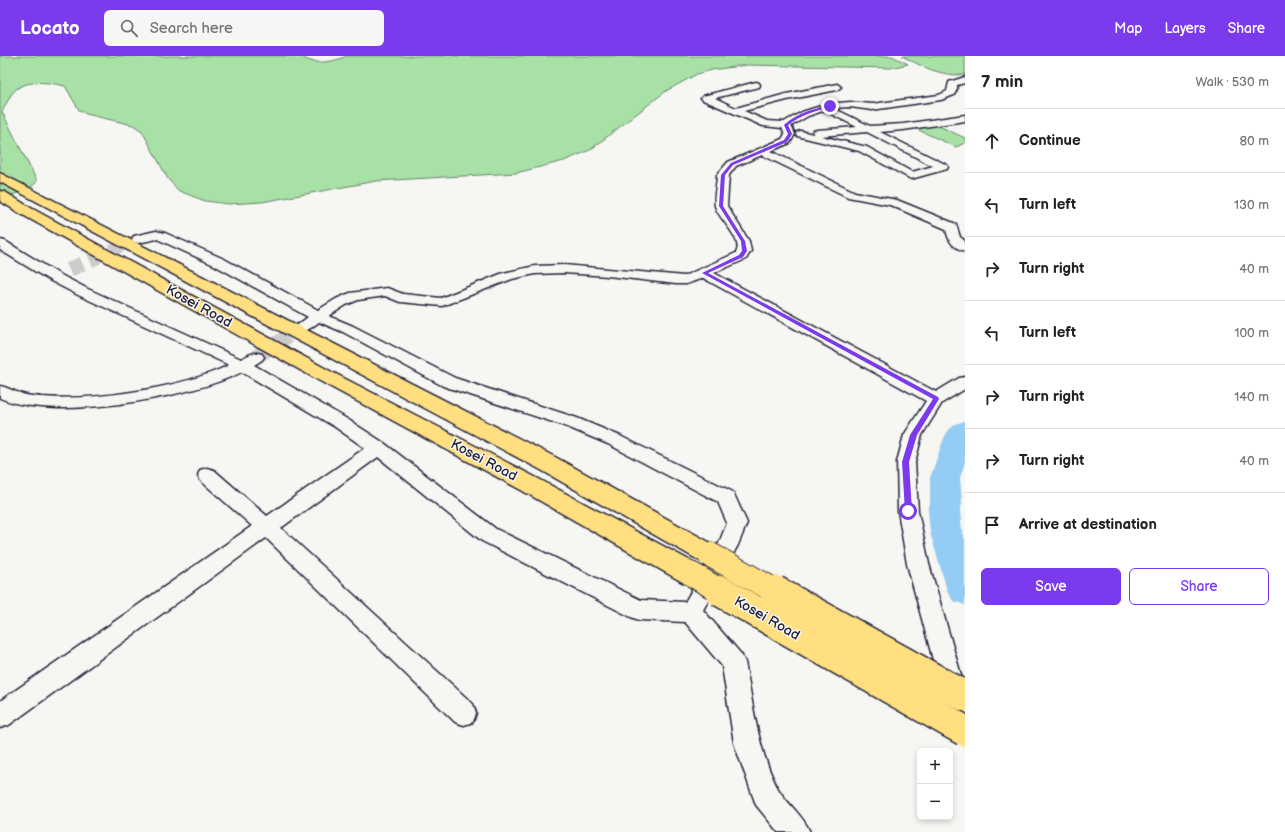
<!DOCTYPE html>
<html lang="en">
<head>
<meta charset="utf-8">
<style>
	body { margin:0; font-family:"Balsamiq Sans",sans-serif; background:#f6f6f6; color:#222 }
	.controls { position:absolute; right:12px; bottom:12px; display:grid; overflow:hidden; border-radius:6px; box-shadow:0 2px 6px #0003 }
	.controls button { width:36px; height:36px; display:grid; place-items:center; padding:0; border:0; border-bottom:1px solid #e0e0e0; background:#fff; color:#222; font:20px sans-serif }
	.stop { position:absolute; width:12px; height:12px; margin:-9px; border:3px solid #7c3aed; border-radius:50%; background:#fff }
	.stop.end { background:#7c3aed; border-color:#fff; box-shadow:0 1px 4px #0008 }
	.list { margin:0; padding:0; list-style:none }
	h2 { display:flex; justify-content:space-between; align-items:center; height:52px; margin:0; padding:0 16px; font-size:17px }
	h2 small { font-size:13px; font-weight:400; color:#767676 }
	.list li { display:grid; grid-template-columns:26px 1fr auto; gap:12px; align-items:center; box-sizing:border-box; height:64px; padding:0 16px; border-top:1px solid #e0e0e0 }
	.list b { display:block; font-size:15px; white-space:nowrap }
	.list em { font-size:13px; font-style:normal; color:#767676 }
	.actions { display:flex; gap:8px; padding:12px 16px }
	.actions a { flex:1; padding:9px 0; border:1px solid #7c3aed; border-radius:6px; text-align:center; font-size:14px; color:#7c3aed }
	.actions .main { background:#7c3aed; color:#fff }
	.icon { flex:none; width:22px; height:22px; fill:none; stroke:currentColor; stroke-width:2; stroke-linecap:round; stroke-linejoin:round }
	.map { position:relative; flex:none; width:965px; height:776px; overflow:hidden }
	header { display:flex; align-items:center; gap:24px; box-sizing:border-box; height:56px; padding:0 20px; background:#7c3aed; color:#fff }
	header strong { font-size:19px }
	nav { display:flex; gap:22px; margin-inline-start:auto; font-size:14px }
	.search { width:280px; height:36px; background:#f6f6f6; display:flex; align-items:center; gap:10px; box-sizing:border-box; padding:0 14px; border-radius:6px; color:#767676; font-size:15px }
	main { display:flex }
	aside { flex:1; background:#fff }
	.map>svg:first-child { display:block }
	.green { fill:#a8e1a5; stroke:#658270 }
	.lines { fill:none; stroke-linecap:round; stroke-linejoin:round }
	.river { fill:#94ccf3; fill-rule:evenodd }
	.street-tunnel-far1 { stroke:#cccccd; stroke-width:12; stroke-dasharray:12 6; stroke-linecap:butt }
	.street-tunnel { stroke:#cccccd; stroke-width:15; stroke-dasharray:15 8; stroke-linecap:butt }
	.street-casing { stroke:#22223b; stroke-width:3 }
	.highway-casing { stroke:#22223b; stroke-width:3 }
	.street { fill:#f6f6f2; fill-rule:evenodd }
	.highway { fill:#ffdf80; fill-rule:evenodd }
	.highway-bridge-far1-casing { stroke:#22223b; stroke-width:26; stroke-linecap:butt }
	.highway-bridge-casing { stroke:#22223b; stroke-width:33; stroke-linecap:butt }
	.highway-bridge-far1 { stroke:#ffdf80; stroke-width:24 }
	.highway-bridge { stroke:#ffdf80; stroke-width:30 }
	.route { fill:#7c3aed }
	.labels { text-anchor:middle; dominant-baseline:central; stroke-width:3; stroke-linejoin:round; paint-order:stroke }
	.street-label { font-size:14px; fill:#22223b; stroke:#f6f6f2 }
</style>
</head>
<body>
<header>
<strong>Locato</strong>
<div class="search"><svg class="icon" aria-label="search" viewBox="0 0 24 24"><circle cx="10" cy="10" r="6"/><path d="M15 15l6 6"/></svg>Search here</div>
<nav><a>Map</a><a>Layers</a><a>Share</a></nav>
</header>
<main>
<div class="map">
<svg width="965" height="776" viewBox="0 0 965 776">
	<rect width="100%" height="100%" fill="#f6f6f2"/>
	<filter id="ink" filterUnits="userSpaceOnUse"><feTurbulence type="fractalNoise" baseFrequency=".025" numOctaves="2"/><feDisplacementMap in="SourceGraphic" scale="8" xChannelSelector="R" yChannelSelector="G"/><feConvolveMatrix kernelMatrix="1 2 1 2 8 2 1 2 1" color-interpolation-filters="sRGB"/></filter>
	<g filter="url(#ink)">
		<path class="green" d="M0,0H301C313,10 333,6 347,0H892L908,8L891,12L747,9L712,14L697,18L666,35L590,94L564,105L516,117L376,125L262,146L229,148L205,145L179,135L168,123L142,75L133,69L86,58L79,54L65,30C48,26 22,22 11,39C8,44 5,50 2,56L37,125C30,136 12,139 0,141Z
			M902,0H965V19C940,20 923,11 902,0Z
			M937,69L965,82V87L956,91L914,72Z"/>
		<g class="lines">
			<path class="river" d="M965,365V406L960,422L962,448L960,455L962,476L965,484V549L953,545L947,534L930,476L928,455L930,448V422L944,382L948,375L955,368Z"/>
			<path class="street-tunnel-far1" d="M95,202L138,183"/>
			<path class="street-tunnel" d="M69,214L97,201
				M256,301L302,271"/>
			<g class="street-casing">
				<path id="street" d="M965,21V27L957,29V33L954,39L941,44L872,54L850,51L833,52L870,70L903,68L965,59V65L903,74L880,76L947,109L948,111L947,113L911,123L859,95L797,80L796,78L797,76L801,75L813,78V75L817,74L857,71L829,57L827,55L829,53L808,60L791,70L795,78L790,87L771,95L855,136L897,144L956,168L960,181L965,185V195C953,192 948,185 946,173L890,149L848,141L762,99L736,110L729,119L727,150L749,185L751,195L746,203L714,217L936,336L959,322L965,321V333L942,347L922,379L915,406L918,455L929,508L965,633V640L963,645L954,649L945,645L942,637L907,508L898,455L897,406L904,379L926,345L703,222L686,228H676L608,220L564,217L535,218L512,223L442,250L400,246L385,240L358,244L346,249L329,260L353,270L455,322L577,362L620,380L733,436L747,467L738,489L703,554L741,598L745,606C753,647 757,690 776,729C784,746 802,757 810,776H778L756,749L734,687L722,610L685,566L639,564L631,561L482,485L378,401L281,472L473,648L476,657L473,666L464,669L455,666L266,482L9,669L0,672V645L252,470L200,424L198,419L200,414L207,412L214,414L267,460L365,392L335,371L242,316C190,342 53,366 0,342V330C7,331 13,335 20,337C26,340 34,340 41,341C92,345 183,332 229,309L78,239L49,224L0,194V184L5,185L59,218L88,233L241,303C249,299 253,295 262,298L264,301L262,304L254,309L347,363L384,387L496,473L641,544L685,546L719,487L727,467L718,446L608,388L565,370L443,330L343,276L319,266C312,271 306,277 297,274L295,271L308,261L214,209L157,183L138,187L134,186L132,183L134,180L156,175L165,177L224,203L318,254L336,243L350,237L387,232L403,238L441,242L503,217L535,210L564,209L684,220L736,197C744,183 719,164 715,150C713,144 717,127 717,119L728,106L782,83L785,78L782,72L763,70L703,44L701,42L703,40L756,26L759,27L760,29L759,31L715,42L736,52L786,38L837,28L841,31L837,34L787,44L744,55L767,65L784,66L802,56L827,48L850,46L872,48L939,39L947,35L949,26ZM867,76L933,110L912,116L867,91L821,80Z"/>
			</g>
			<g class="highway-casing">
				<path id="highway" d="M0,117L557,402L718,491L722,498L718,505L709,508L700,505L541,414L0,126Z
					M0,135L5,136L31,152L332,316L537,422L702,511L706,519L702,527L693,530L684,527L521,434L318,324L21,158L0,145Z"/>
			</g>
			<use href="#street" class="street"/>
			<use href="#highway" class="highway"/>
			<g class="highway-bridge-far1-casing">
				<path id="highway-bridge-far1" d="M709,498L777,536
					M693,519L722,536"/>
			</g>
			<g class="highway-bridge-casing">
				<path id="highway-bridge" d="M720,535L965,675
					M775,535L965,640"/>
			</g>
			<use href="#highway-bridge-far1" class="highway-bridge-far1"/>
			<use href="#highway-bridge" class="highway-bridge"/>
		</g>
	</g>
	<path class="route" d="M830,49L831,51C815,55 801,59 788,69L792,78L787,86L733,109L725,119L723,150L745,185L747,195L743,201L708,217L938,341L939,343L917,379L909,406L912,455L908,458L905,455L902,406L910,379L933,343L702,217L739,199L742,195L741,185L719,150L721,119L731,107L784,84L788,78L784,69C797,57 813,53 830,49Z"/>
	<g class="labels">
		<g class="street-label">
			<text transform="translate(199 250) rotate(29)">Kosei Road</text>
			<text transform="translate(484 404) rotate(28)">Kosei Road</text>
			<text transform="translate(767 562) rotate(30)">Kosei Road</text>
		</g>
	</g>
</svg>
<div class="controls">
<button>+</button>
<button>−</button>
</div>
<div class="stop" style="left:908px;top:455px"></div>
<div class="stop end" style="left:830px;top:50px"></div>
</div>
<aside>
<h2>7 min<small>Walk · 530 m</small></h2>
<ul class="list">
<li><svg class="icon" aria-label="ahead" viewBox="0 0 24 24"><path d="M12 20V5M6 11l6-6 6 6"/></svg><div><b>Continue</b></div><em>80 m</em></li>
<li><svg class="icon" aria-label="left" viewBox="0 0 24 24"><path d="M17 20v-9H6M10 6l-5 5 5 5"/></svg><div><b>Turn left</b></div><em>130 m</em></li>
<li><svg class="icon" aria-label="right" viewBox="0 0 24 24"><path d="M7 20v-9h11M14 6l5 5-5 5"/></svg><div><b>Turn right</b></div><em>40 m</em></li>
<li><svg class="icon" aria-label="left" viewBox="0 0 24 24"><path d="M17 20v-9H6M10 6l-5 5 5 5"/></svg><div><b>Turn left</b></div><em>100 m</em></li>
<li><svg class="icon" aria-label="right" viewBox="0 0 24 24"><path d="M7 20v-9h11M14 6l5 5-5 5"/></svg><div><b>Turn right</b></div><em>140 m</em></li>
<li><svg class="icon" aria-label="right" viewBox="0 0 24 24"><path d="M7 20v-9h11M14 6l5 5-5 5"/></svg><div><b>Turn right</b></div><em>40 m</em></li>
<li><svg class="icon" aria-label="arrive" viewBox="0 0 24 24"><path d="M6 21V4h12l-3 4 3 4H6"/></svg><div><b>Arrive at destination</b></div></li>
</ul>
<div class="actions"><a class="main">Save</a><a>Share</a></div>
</aside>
</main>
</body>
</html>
